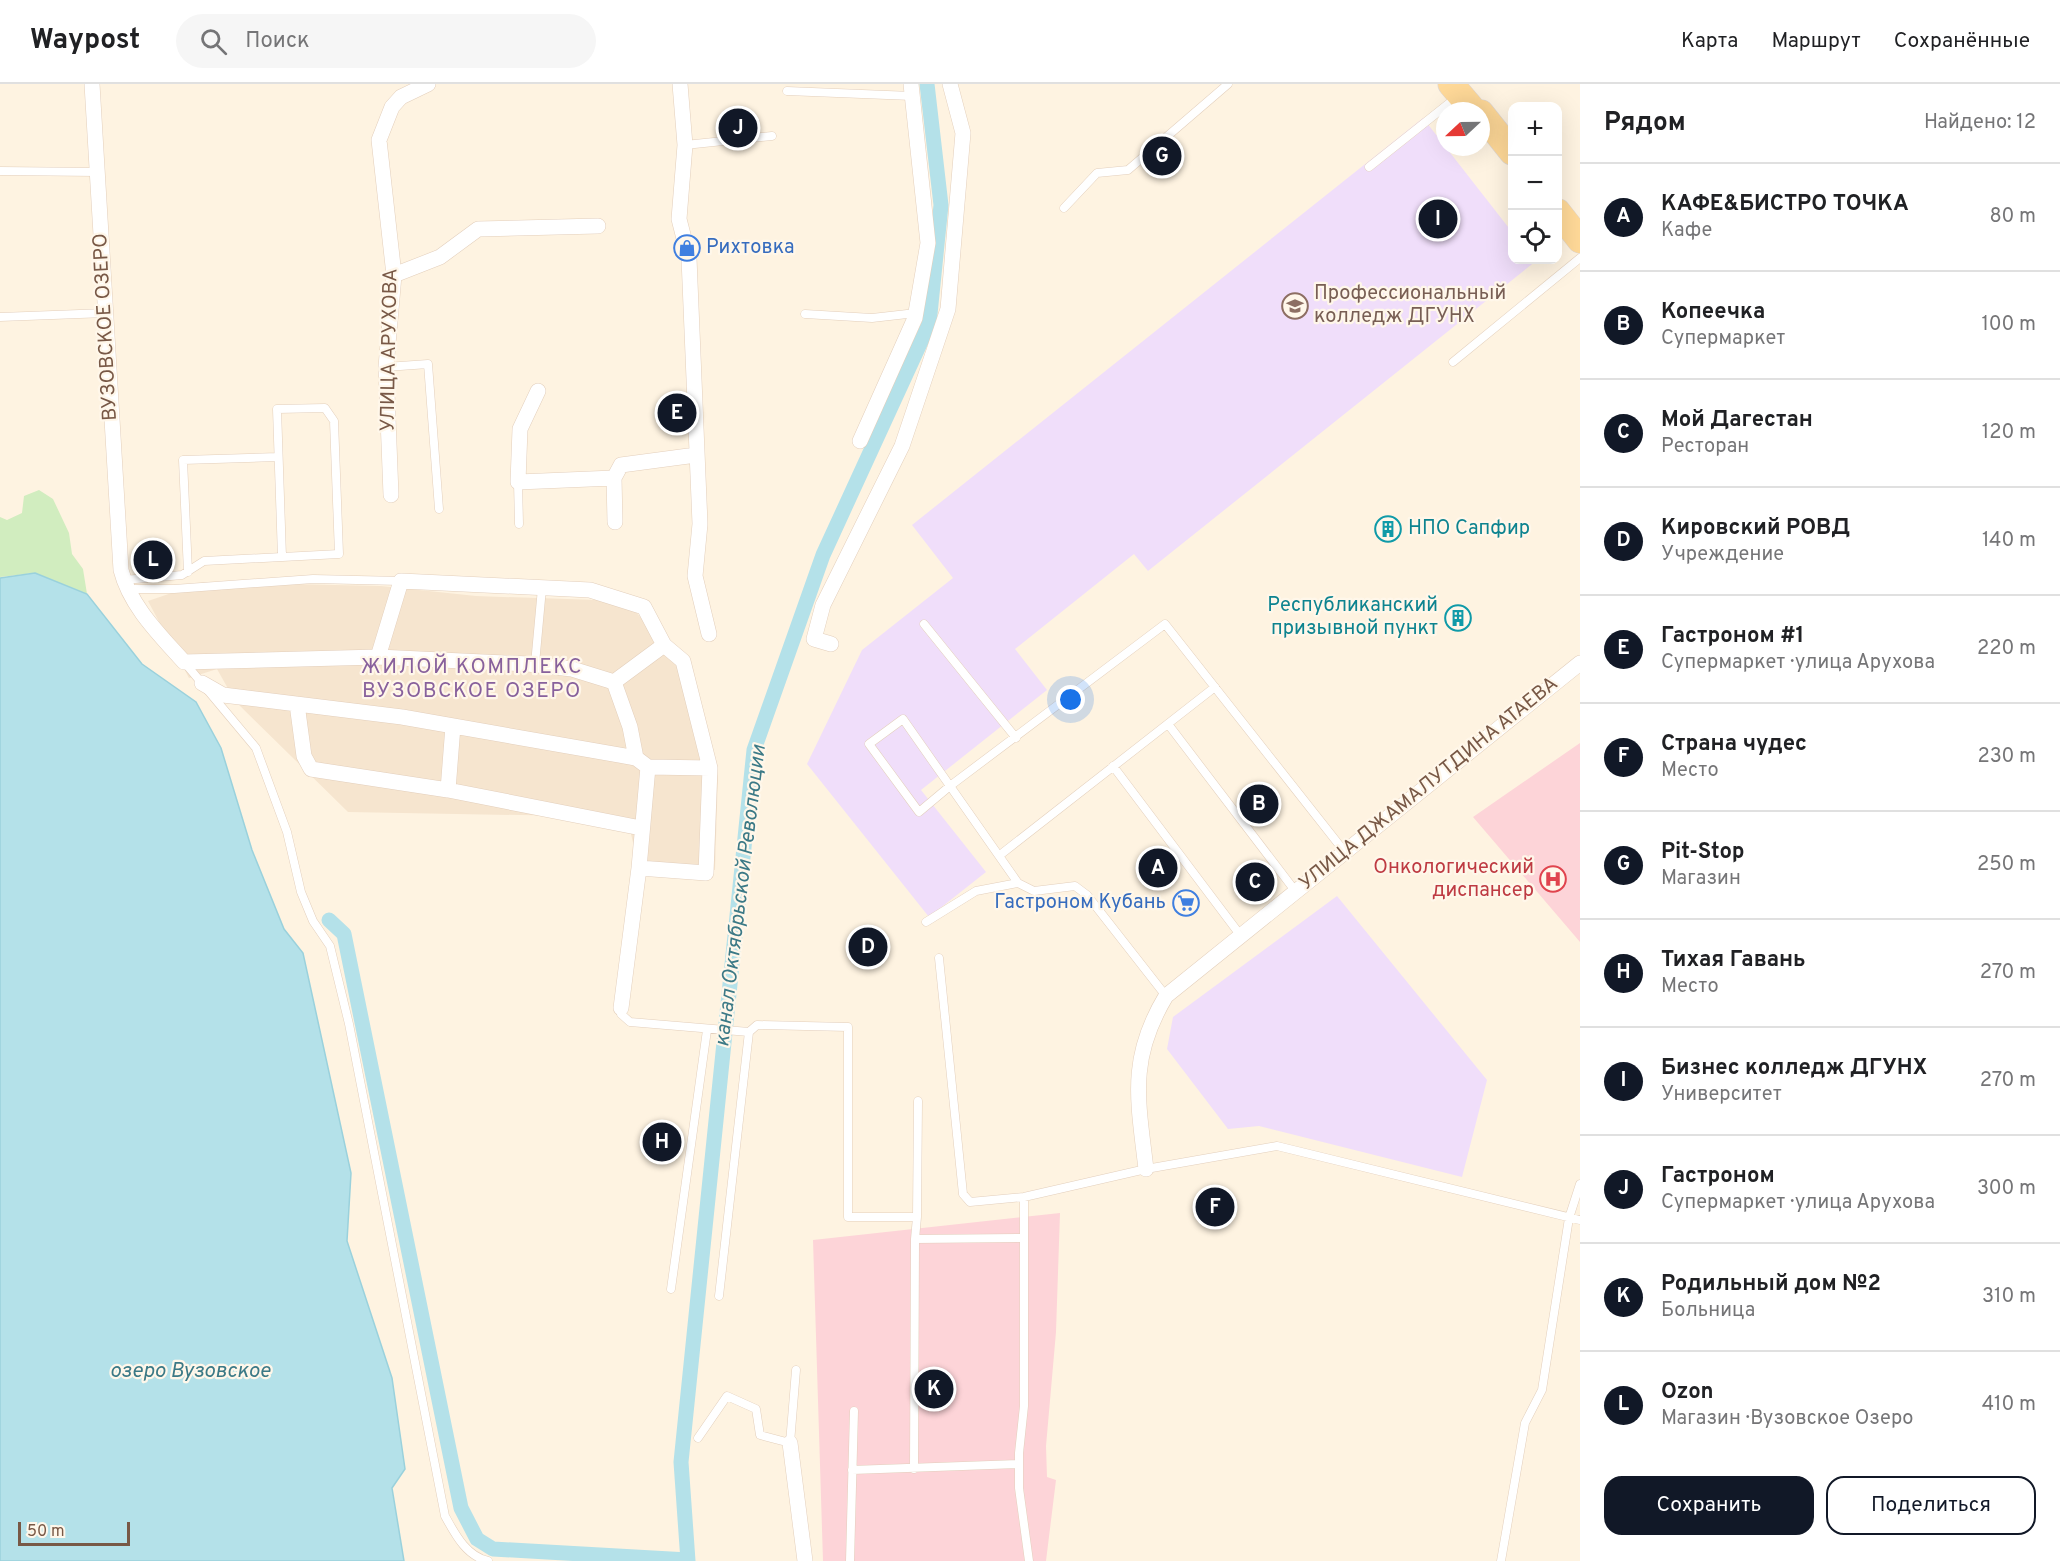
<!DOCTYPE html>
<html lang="ru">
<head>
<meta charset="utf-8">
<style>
	body { margin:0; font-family:Overpass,sans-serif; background:#f6f6f6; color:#202124 }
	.controls { position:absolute; right:18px; top:18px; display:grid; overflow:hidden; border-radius:12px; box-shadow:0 6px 24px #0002 }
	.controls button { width:54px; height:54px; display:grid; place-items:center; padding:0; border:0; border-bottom:2px solid #e0e0e0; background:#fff; color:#202124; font:30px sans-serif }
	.compass { position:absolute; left:1436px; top:18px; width:54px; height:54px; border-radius:50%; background:#fff; box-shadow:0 6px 24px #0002; rotate:248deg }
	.scale { position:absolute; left:18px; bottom:15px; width:112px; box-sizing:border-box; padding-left:6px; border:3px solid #785846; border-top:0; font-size:16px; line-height:21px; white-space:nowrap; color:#785846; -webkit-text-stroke:4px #fff7ea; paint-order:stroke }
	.you { position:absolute; left:1071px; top:616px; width:21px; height:21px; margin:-15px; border:4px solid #fff; border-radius:50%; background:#1a73e8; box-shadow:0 0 0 9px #1a73e833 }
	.badge { display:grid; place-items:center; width:39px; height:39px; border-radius:50%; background:#111827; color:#fff; font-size:20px; font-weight:700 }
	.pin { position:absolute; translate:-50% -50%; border:3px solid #fff; box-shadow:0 2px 6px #0006 }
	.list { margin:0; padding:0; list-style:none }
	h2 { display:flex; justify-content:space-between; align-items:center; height:78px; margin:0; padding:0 24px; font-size:26px }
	h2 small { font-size:20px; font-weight:400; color:#757577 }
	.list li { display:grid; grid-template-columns:39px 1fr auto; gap:18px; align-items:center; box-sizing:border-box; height:108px; padding:0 24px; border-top:2px solid #e0e0e0 }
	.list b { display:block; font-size:22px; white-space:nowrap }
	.list p { margin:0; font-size:20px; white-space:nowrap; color:#757577 }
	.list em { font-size:20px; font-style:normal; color:#757577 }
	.actions { display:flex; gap:12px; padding:18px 24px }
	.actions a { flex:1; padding:14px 0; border:2px solid #111827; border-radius:18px; text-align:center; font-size:21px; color:#111827 }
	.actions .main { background:#111827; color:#fff }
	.icon { flex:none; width:33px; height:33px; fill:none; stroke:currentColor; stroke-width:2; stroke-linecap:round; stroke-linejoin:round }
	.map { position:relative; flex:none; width:1580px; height:1477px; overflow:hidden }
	header { display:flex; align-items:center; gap:36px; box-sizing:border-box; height:84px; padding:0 30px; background:#fff; border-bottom:2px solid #e0e0e0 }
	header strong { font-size:28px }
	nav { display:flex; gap:33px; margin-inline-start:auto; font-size:21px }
	.search { width:420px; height:54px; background:#f6f6f6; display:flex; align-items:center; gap:15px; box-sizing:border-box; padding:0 21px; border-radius:33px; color:#757577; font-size:22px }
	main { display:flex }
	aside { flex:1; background:#fff }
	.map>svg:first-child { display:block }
	.residential { fill:#f6e5cf }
	.education { fill:#f0defa }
	.medical { fill:#fdd4d8 }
	.green { fill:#d1edbf }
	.water { fill:#b4e1e9; stroke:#9ad1dc; stroke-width:1.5 }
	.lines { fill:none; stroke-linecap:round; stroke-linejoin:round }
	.canal { stroke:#b4e1e9; stroke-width:15 }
	.lane-casing { stroke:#e3cfbc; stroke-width:9 }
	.street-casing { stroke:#e3cfbc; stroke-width:16 }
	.primary-casing { stroke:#dfd7d3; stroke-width:27 }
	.lane { stroke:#fff; stroke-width:8 }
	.street { stroke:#fff; stroke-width:15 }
	.primary { stroke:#ffd998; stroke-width:26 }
	.labels { text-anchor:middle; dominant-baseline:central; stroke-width:4.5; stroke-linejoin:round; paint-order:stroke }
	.shop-label { font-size:20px; fill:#366cbe; stroke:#fff7ea; text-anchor:start }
	.education-label { font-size:20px; fill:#785e54; stroke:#fff7ea; text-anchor:start }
	.street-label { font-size:20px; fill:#785846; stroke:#fff7ea }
	.culture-label { font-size:20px; fill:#0d838f; stroke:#fff7ea; text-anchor:start }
	.health-label { font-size:20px; fill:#be3a42; stroke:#fff7ea; text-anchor:end }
	.neighbourhood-label { font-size:21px; letter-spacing:1.5px; fill:#88619c; stroke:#fff7ea }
	.water-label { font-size:21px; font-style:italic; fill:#3b7986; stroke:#fff7ea }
</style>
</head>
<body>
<header>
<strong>Waypost</strong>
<div class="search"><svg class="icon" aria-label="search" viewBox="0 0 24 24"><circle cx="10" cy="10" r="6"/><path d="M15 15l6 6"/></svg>Поиск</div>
<nav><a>Карта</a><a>Маршрут</a><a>Сохранённые</a></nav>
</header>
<main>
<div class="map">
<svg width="1580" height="1477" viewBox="0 0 1580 1477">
	<rect width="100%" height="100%" fill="#fef3e1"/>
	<path class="residential" d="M204,498L381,502L476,512L626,517L673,570L718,692L715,786L639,784L627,733L348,728L235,617L217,585L189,594L148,517Z"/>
	<path class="education" d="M1423,34L1512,148V176L1536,177L1148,487L1134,470L1015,565L1047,606L921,706L986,788L929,833L807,680L862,566L953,494L912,441Z
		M1337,812L1487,996L1462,1093L1259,1042L1228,1045L1167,965L1173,933Z"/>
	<path class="medical" d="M1580,659V858L1473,733Z
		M1060,1129L1056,1248L1046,1362L1047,1393L1056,1396L1046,1477H823L813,1156Z"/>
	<path class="green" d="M39,406L53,415L69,449L72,470L83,485L87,510L35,489L0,493V433L7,436L22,429L24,412Z"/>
	<path class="water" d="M35,489L87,510L142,580L196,618L221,664L252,766L284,845L303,869L351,1089L347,1157L392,1294L405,1385L392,1404L404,1477H0V494Z"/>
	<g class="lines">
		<path class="canal" d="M329,836L344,850L461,1424L477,1455L493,1465L688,1476
			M688,1477L681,1378L754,666L823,471L929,240L941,121L927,0"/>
		<g class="lane-casing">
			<path id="lane" d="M787,7L912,12
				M685,61L772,52
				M1369,83L1457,13
				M0,87L97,88
				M1064,124L1097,89L1128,86L1228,0
				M805,230L872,234L916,229
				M0,233L106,229
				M1453,278L1580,174
				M386,283L428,280L439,425
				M518,398L519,440
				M188,488L183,376L278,373
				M124,496L182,491L204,477L339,470L334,337L325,324L277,325L282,473
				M128,505H174L313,495L401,497
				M924,540L1016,654
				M185,579L256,664L287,748L301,808L313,837L330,862L349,940L445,1432C455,1450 466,1472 488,1477
				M535,580L542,504
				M1168,640L1296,808
				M1113,682L1241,852
				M1000,771L1215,603
				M1018,799L950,702L919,728L869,660L903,635L950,702L1165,540L1344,767
				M926,838L976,807L1018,799L1034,807L1075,802L1087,811L1166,912
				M939,874L963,1110L970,1118L1024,1113L1146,1085L1277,1062L1580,1136
				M621,924V930L630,938L749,948
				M917,1133L918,1017
				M1024,1154V1322L1019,1369V1404L1029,1477
				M671,1205L707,946
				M719,1212L749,948L757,941L848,943V1133H917L915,1155L1024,1154V1113
				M698,1354L727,1312L756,1325L760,1351L790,1359L796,1286
				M914,1385L915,1155
				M852,1386L1019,1380
				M850,1477L854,1327
				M1501,1477L1525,1339L1542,1306L1569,1134L1580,1100"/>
		</g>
		<g class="street-casing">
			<path id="street" d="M92,0L121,486C130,522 160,551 184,578L378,573L528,580L572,585L614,598
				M680,0L685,61L679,135L689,174L700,440L695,492L709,550
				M394,191L440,173L478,145L598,142
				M538,307L520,345L518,398L614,394
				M860,357L915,234L928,159L911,0
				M391,411L386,283L394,191L379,56L392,23L401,13L428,0
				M615,438L614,394L621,381L696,371
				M831,560L814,555L823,521L902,362L948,225L963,49L950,0
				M378,573L401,497L590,506L644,523L664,561L614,598L630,643L636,674
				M202,599L223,611L402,633L636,674L648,683L639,784L621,924
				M297,620L304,672L311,685L448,706L641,744
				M648,683L710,684
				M448,706L453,642
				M639,784L706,789L710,684L683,577L664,561
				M1146,1085C1138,1016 1128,975 1166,912L1580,579
				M790,1359L805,1477"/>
		</g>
		<g class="primary-casing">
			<path id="primary" d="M1451,0L1474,27
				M1481,29L1512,68
				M1558,128L1580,156"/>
		</g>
		<use href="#lane" class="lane"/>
		<use href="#street" class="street"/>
		<use href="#primary" class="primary"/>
	</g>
	<defs>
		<g id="shop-ring" transform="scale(1.35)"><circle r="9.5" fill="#fff7ea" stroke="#3f7fe0" stroke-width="1.5"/><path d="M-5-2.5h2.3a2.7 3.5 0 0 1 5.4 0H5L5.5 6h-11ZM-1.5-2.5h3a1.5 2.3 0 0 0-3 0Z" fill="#3f7fe0"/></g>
		<g id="university-ring" transform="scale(1.35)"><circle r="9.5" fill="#fff7ea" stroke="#8d6e63" stroke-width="1.5"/><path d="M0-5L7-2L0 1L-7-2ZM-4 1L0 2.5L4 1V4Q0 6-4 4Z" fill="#8d6e63"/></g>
		<g id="building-ring" transform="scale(1.35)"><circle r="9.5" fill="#fff7ea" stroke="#0f9aa8" stroke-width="1.5"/><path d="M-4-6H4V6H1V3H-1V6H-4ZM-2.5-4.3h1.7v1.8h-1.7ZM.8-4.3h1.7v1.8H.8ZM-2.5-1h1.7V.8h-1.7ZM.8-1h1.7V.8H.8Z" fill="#0f9aa8"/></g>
		<g id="hospital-ring" transform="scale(1.35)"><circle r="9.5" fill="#fff7ea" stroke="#e0444e" stroke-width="1.5"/><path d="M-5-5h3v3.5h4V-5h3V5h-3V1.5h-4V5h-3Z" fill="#e0444e"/></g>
		<g id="supermarket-ring" transform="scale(1.35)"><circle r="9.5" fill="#fff7ea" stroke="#3f7fe0" stroke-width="1.5"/><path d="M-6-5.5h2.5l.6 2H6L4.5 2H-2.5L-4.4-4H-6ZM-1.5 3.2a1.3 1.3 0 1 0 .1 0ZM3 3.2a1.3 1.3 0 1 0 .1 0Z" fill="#3f7fe0"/></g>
	</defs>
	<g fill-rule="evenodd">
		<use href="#shop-ring" x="687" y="164"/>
		<use href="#university-ring" x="1295" y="222"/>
		<use href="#building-ring" x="1388" y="445"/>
		<use href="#building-ring" x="1458" y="534"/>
		<use href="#hospital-ring" x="1553" y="795"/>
		<use href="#supermarket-ring" x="1186" y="819"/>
	</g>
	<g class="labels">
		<g class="shop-label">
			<text x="706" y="164">Рихтовка</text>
			<text x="1166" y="819" text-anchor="end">Гастроном Кубань</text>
		</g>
		<g class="education-label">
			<text x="1314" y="210">Профессиональный<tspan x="1314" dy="23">колледж ДГУНХ</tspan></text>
		</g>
		<g class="street-label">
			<text transform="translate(106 243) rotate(-93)">ВУЗОВСКОЕ ОЗЕРО</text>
			<text transform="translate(390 266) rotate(-89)">УЛИЦА АРУХОВА</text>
			<text transform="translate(1429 700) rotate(-39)">УЛИЦА ДЖАМАЛУТДИНА АТАЕВА</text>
		</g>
		<g class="culture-label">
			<text x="1408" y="445">НПО Сапфир</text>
			<text x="1438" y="522" text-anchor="end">Республиканский<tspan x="1438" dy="23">призывной пункт</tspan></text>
		</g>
		<g class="health-label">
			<text x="1534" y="784">Онкологический<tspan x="1534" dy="23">диспансер</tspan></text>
		</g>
		<g class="neighbourhood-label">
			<text x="472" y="583">ЖИЛОЙ КОМПЛЕКС<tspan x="472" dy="24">ВУЗОВСКОЕ ОЗЕРО</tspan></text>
		</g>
		<g class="water-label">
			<text transform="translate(741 812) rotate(-83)">канал Октябрьской Революции</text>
			<text x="190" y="1287">озеро Вузовское</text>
		</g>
	</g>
</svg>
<div class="controls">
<button>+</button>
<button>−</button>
<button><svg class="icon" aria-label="locate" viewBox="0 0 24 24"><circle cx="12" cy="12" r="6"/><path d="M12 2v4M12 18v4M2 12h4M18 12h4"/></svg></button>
</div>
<svg class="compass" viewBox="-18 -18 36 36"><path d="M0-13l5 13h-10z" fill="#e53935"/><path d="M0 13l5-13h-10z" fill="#757577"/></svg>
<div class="scale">50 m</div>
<div class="you"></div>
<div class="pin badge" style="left:1158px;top:784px">A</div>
<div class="pin badge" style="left:1259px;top:720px">B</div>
<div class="pin badge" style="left:1255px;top:798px">C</div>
<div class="pin badge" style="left:868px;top:863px">D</div>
<div class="pin badge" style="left:677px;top:329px">E</div>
<div class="pin badge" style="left:1215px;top:1123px">F</div>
<div class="pin badge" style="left:1162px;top:72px">G</div>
<div class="pin badge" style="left:662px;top:1058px">H</div>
<div class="pin badge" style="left:1438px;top:135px">I</div>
<div class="pin badge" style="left:738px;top:44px">J</div>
<div class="pin badge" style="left:934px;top:1305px">K</div>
<div class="pin badge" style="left:153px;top:476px">L</div>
</div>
<aside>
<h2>Рядом<small>Найдено: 12</small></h2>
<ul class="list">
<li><span class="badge">A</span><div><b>КАФЕ&amp;БИСТРО ТОЧКА</b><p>Кафе</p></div><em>80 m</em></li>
<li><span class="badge">B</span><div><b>Копеечка</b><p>Супермаркет</p></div><em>100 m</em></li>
<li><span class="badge">C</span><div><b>Мой Дагестан</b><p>Ресторан</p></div><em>120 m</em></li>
<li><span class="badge">D</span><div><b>Кировский РОВД</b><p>Учреждение</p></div><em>140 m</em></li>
<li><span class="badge">E</span><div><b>Гастроном #1</b><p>Супермаркет · улица Арухова</p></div><em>220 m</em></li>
<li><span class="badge">F</span><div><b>Страна чудес</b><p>Место</p></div><em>230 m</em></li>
<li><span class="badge">G</span><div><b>Pit-Stop</b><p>Магазин</p></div><em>250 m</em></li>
<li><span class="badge">H</span><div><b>Тихая Гавань</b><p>Место</p></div><em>270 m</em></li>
<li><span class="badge">I</span><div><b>Бизнес колледж ДГУНХ</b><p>Университет</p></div><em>270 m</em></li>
<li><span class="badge">J</span><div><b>Гастроном</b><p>Супермаркет · улица Арухова</p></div><em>300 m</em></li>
<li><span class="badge">K</span><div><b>Родильный дом №2</b><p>Больница</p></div><em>310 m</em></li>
<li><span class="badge">L</span><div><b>Ozon</b><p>Магазин · Вузовское Озеро</p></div><em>410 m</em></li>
</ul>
<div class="actions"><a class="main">Сохранить</a><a>Поделиться</a></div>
</aside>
</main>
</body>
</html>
